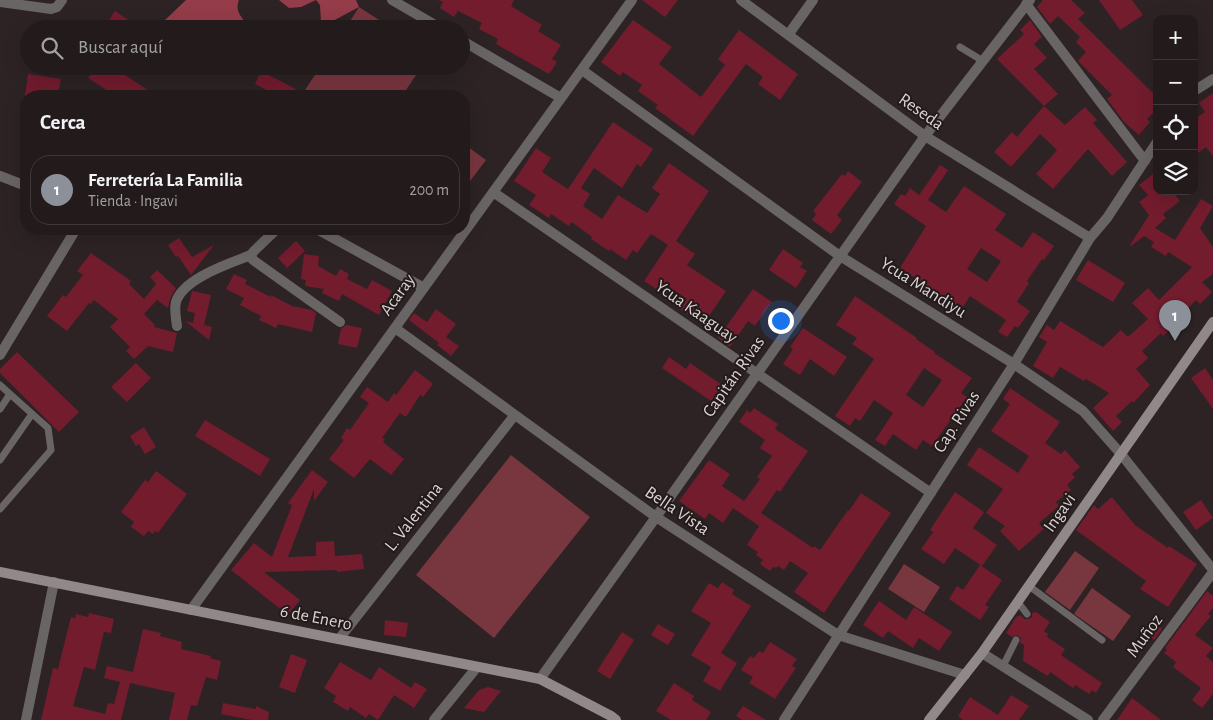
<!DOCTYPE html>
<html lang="es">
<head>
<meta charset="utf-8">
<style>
	body { margin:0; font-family:"Alegreya Sans",sans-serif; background:#2e2728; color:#f1f3f6 }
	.controls { position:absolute; right:15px; top:15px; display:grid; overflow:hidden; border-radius:10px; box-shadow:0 5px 20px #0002 }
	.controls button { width:45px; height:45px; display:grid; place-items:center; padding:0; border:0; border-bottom:1px solid #3f383a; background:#221a1b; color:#f1f3f6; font:25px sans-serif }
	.you { position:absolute; left:780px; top:320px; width:18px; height:18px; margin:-12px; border:4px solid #fff; border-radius:50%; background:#1a73e8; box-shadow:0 0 0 8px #1a73e833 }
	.badge { display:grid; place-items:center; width:32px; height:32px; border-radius:50%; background:#8c9099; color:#fff; font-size:16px; font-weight:700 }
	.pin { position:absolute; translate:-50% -41px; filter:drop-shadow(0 1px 2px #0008) }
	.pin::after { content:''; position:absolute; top:26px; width:18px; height:15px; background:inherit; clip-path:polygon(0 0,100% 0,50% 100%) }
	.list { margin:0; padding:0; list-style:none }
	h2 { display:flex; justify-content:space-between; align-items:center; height:65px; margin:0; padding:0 20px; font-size:21px }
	h2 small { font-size:16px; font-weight:400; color:#a2a1a3 }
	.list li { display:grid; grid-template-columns:32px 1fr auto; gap:15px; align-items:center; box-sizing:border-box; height:70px; margin:0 10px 10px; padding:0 10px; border:1px solid #3f383a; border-radius:20px }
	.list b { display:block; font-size:19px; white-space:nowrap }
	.list p { margin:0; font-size:16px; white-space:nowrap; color:#a2a1a3 }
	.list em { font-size:16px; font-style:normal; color:#a2a1a3 }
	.icon { flex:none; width:28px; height:28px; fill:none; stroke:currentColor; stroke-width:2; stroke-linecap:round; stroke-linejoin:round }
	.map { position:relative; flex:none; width:1213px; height:720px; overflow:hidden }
	.search { position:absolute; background:#221a1b; box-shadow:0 5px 20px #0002; left:20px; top:20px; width:450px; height:55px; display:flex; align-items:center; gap:12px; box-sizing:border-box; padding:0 18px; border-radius:28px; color:#a2a1a3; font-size:19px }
	.panel { position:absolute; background:#221a1b; box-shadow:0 5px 20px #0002; left:20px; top:90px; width:450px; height:145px; border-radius:20px }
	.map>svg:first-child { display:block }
	.green { fill:#78363f }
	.forest { fill:#943c49 }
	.building { fill:#721c2e; fill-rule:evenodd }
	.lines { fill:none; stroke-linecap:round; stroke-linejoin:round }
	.lane { stroke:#6a6565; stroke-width:7 }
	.street { stroke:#6a6565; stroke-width:10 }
	.secondary { stroke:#918889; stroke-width:10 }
	.labels { text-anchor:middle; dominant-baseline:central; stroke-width:4; stroke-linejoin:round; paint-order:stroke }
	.street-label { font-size:18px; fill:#dad3d4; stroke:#231a1a }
</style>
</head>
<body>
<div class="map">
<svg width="1213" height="720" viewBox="0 0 1213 720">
	<rect width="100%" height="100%" fill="#2d2324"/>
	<path class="green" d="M359,7L393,29H345Z
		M321,66H422L402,96H301Z
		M464,144L486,160L464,189Z
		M511,455L590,517L494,638L416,575Z
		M1075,551L1099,568L1070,610L1045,592Z
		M904,564L940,587L924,612L888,589Z
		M1092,588L1131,616L1113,641L1074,614Z"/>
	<path class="forest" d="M186,0H239C235,10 240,16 247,24V29H167L164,21Z
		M279,0H356L359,7L329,23L321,22L320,5L316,0L301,7L289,8Z"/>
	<path class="building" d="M438,0H514L511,6L542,25L538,31L561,45L552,59L557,62L549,74L496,44L498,39L479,29L482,23L458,11L454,17L440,8L443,2Z
		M642,0H678L665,17Z
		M1043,0H1071L1085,13L1078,19L1157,97V109L1147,119L1150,122L1139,135L1124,122L1107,99L1112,95L1078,61L1086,52L1076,42L1080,37L1058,16L1050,24L1037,7Z
		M1099,0H1132L1143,15L1120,30Z
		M115,11L142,29H103Z
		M633,20L672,47L659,64L701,97L725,65L718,59L739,30L798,74L780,100L758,84L763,77L746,64L693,136L655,108L658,105L638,91L642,85L623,72L620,76L601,62Z
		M1030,20L1042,37L1034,44L1047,58L1034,69L1058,94L1044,106L997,59L1024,34L1020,30Z
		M81,66H111L157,96H116L88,78L92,73Z
		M261,71L288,85L309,96H287L274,90L272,93L255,84Z
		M28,74L61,79L58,96H25Z
		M1213,93V156L1206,147L1198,153L1194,147V120L1205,112L1199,103Z
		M1044,106L1065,125L1085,107L1097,120L1093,123L1127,162L1112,176L1088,149L1053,189L1036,174L1057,150L1040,134L1011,167L994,152L1012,132L1017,137Z
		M613,122L653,149L641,167L637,164L622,188L594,168L581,188L590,194L583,206L602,219L618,195L647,213L660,194L652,188L669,163L709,191L676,241L695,254L687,265L726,291L703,325L680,309L687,299L663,283L658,290L644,281L668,245L651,234L637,253L633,250L626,260L610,249L609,251L591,239L592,237L572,222L569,226L551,214L549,218L529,205L536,195L514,181L536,148L551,158L542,172L568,189Z
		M940,165L948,170L928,200L946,212L964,186L1006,214L995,230L1022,248L1033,232L1054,246L1044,260L1042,259L1027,281L1029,283L1017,302L1030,311L1018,328L1015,326L1007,337L998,332L1006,320L970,296L963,307L958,303L953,310L926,293L930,288L900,268L926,226L894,204L901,194L905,196L910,188L919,195ZM981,248L1001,261L987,282L967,269Z
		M848,171L862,182L837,215L842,220L831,234L812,220L816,214L813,211L842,174L845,176Z
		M1157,171V191H1172L1180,201L1163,214L1166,218L1155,228L1175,240L1201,199L1213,206L1200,228L1213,247V274L1202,282L1212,292L1200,304L1196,300L1177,320L1179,322L1163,336L1161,333L1142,351L1148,358L1136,369L1150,385L1133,403L1132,401L1116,416L1122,422L1113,431L1093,408L1109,393L1086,379L1084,381L1060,367L1053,378L1033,366L1047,342L1039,337L1047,325L1054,330L1060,321L1090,339L1089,342L1091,340L1103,347L1121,330L1128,337L1148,319L1132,303L1148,288L1159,300L1192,267L1168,252L1166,256L1151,247L1154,242L1144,236L1131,246L1130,245L1149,215L1139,202L1148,195L1139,185Z
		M179,238L192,257L214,245L191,275L178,256L176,257L168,245Z
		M296,241L305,251L287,268L278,258Z
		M783,249L803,263L800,267L807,271L796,288L769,270Z
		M91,253L131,281L129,284L144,299L156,284L150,277L157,270L176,288L170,299L168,308L157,300L144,314L155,325L154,327L177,333L173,352L148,346L134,359L126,351L130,347L110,327L118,319L94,300L91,304L89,303L67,331L47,316L63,295L66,297L83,275L77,271Z
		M304,254L319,256L318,266L336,276L340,269L349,274L347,279L367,289L372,280L392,291L379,315L342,294L339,301L322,293L324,289L305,286L306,280L301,279Z
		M1088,260L1125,283L1113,302L1076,280Z
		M234,274L247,280L245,284L271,297V295L292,306L312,310L316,313L312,332L278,324L276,328L259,320L261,316L240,305L244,298L226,289Z
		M753,289L772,302L755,326L748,321L730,347L718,338Z
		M192,291L211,295L204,325L212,327L209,340L185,321L193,323L195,313L187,311Z
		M855,296L917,338L916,339L935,352L934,353L972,378L961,393L967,397L932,446L923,440L916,450L893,434L885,446L875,440L893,413L874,400L860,421L855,418L850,426L835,416L874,359L852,344L857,338L836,325ZM924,368L942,380L923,407L906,395Z
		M436,309L456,324L446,337L459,346L451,356L437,345L439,343L409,320L414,313L427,322Z
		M346,325L362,328L357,348L338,344L341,329Z
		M803,328L847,357L834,376L810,359L800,375L783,364L793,349L790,347Z
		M17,352L79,412L59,432L0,373V369Z
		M669,357L686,369L690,363L722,385L711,401L662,368Z
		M136,363L151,378L127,402L111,387Z
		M1205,368L1213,380V409L1191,378Z
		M415,370L433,384L423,397L420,395L406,417L400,413L382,438L385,439L383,442L404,459L391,475L370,459L354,478L329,459L344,440L341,438L347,428L350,430L369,403L360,397L367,387L388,402L394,393L396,395Z
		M1010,388L1060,422L1045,443L1061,454L1065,450L1080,467L1072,474L1075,477L1067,485L1071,490L1056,502L1059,506L1039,523L1044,529L1019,551L1000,531L1005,526L986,513L1003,489L967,465L979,447L1018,473L1029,456L991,431L1010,404L1003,399Z
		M754,408L778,424L775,429L808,451L780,492L777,490L761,513L813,548L814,546L820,550L848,510L849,511L861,493L891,513L824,613L794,592L808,573L790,561L784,570L778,566L776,568L773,567L770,571L760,564L763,560L756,555L758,552L747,545L759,526L733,508L723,523L709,513L705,519L679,501L709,460L730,474L722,486L744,501L760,479L757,477L772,456L760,448L765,440L739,422L747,410L750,413Z
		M205,420L270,459L260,476L195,436Z
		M144,427L156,447L145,454L139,444L136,446L130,436Z
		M312,470L328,482L314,501V489L288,557L316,556V542L334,541L335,556L362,554L364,569L337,572V570L264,572L300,600L288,615L231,570L254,543L272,557L292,505L288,503Z
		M156,471L187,494L158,533L155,531L153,534L148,531L144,536L131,527L134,522L121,512L145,480L148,482Z
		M955,492L984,512L973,528L997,545L982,566L955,548L944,564L921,549L933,532L930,530Z
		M1112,497L1135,525L1168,548L1169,546L1197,564L1168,607L1140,589L1146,581L1076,530L1094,505L1098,509Z
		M1201,500L1213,518L1196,530L1183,512Z
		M980,565L1002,580L985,605L989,607L980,620L949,599L957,586L963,590Z
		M722,582L734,590L732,594L751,606L721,653L737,663L720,691L703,681L711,667L691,655L711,623L691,611L709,583L718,588Z
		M1207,591L1213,596V608L1208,614L1211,616L1195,635L1213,648L1206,656L1213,662V694L1202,708L1192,700L1201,688L1173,667L1176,662L1164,653L1167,650L1165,648Z
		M879,601L906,620L914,607L952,632L939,651L919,638L913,648L888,631L883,638L863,625Z
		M1036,612L1050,622L1044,631L1048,634L1047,637L1065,649L1061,655L1102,683L1096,693L1092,690L1089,694L1075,685L1073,688L1050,672L1048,676L1023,661L1024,645L1020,643L1021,638L1016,635L1012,637L1006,633L1016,617L1021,615L1024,619H1028L1032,617V613Z
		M89,613L114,619L111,633L104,632L95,670L84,667L73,706L105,714L108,703L114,704L120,682L104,678L107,666L133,672L143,629L161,633L160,636L182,642L181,649L211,656L210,658L221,661L217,680L206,677L197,706L191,705L187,720H169L175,693L130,683L121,720H41L53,668L58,669L71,617L75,618L76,614L88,617Z
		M385,620L408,623L406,637L384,635Z
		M658,624L675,634L668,645L651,635Z
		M1158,625L1162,629L1154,640L1149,636Z
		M622,632L634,640L610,679L597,671Z
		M770,642L797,659L792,666L796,668L775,699L749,683L753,677L741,670L750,656L754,658L759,651L763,653Z
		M291,654L307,660L295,693L279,687Z
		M340,662L371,680L379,667L411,688L415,682L427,689L414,708L394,695L378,720L369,714L366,718L350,707L348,711L333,702L336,696L324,688Z
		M674,683L694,696L692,700L711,712L706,720H671L656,711Z
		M488,687L501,691L484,712L464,708L479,690Z
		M1011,695L1029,706L1019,720H963L958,716L970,697L998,715Z
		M1132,698L1161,720H1117Z
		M223,703L256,709V706L269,712L268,720H252L221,714Z
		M743,706L766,720H742L736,716Z"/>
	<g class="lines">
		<path class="lane" d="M960,47L983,61
			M0,385L48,428L51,450L0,509
			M0,409L10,394
			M0,460L32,414
			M1029,586L1102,640
			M1018,602L1027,614
			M1003,666L1016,640"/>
		<path class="street" d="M392,0L442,29
			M741,0L925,136L1090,238
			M0,2L51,9L57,7L62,0
			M1026,4L1145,161
			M788,35L813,0
			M461,40L561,98
			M582,70L840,256L1014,364L1083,411L1121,454L1213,570
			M1194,91L1213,79
			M0,176L26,186
			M493,192L931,493
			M277,229L254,251L251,255L253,260L340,322
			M317,229L424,288
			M177,326C176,318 174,310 176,302C183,278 231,263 251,255
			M395,328L656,517L838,635L965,675
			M0,355L76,229
			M191,610L632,0
			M339,639L514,416
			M982,653L1088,720
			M540,679L656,517L925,136L1030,0
			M26,720L54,582
			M434,720L477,667
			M784,720L1014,364L1090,238L1107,218L1157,142
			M1103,720L1213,572"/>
		<path class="secondary" d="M0,572L540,679L611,716L616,720
			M929,720L982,653L1213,322"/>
	</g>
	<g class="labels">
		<g class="street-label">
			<text transform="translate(921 112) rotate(35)">Reseda</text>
			<text transform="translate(923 288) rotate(32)">Ycua Mandiyu</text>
			<text transform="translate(398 295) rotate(-54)">Acaray</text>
			<text transform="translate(696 312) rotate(35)">Ycua Kaaguay</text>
			<text transform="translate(734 377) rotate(-55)">Capitán Rivas</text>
			<text transform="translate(957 422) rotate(-57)">Cap. Rivas</text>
			<text transform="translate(677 511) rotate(34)">Bella Vista</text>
			<text transform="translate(1060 513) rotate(-55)">Ingavi</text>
			<text transform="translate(414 517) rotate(-52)">L. Valentina</text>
			<text transform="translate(316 618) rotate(11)">6 de Enero</text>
			<text transform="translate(1145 636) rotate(-54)">Muñoz</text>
		</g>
	</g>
</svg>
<div class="controls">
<button>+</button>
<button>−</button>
<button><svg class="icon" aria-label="locate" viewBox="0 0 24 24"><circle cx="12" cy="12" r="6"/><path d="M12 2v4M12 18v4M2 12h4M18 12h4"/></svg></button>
<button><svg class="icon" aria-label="layers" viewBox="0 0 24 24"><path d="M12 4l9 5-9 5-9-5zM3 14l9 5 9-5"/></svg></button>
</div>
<div class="you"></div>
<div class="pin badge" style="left:1175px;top:341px">1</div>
<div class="search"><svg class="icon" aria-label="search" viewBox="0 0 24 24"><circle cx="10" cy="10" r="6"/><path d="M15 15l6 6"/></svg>Buscar aquí</div>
<section class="panel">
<h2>Cerca<small></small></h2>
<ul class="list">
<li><span class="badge">1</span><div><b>Ferretería La Familia</b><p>Tienda · Ingavi</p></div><em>200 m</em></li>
</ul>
</section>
</div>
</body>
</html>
